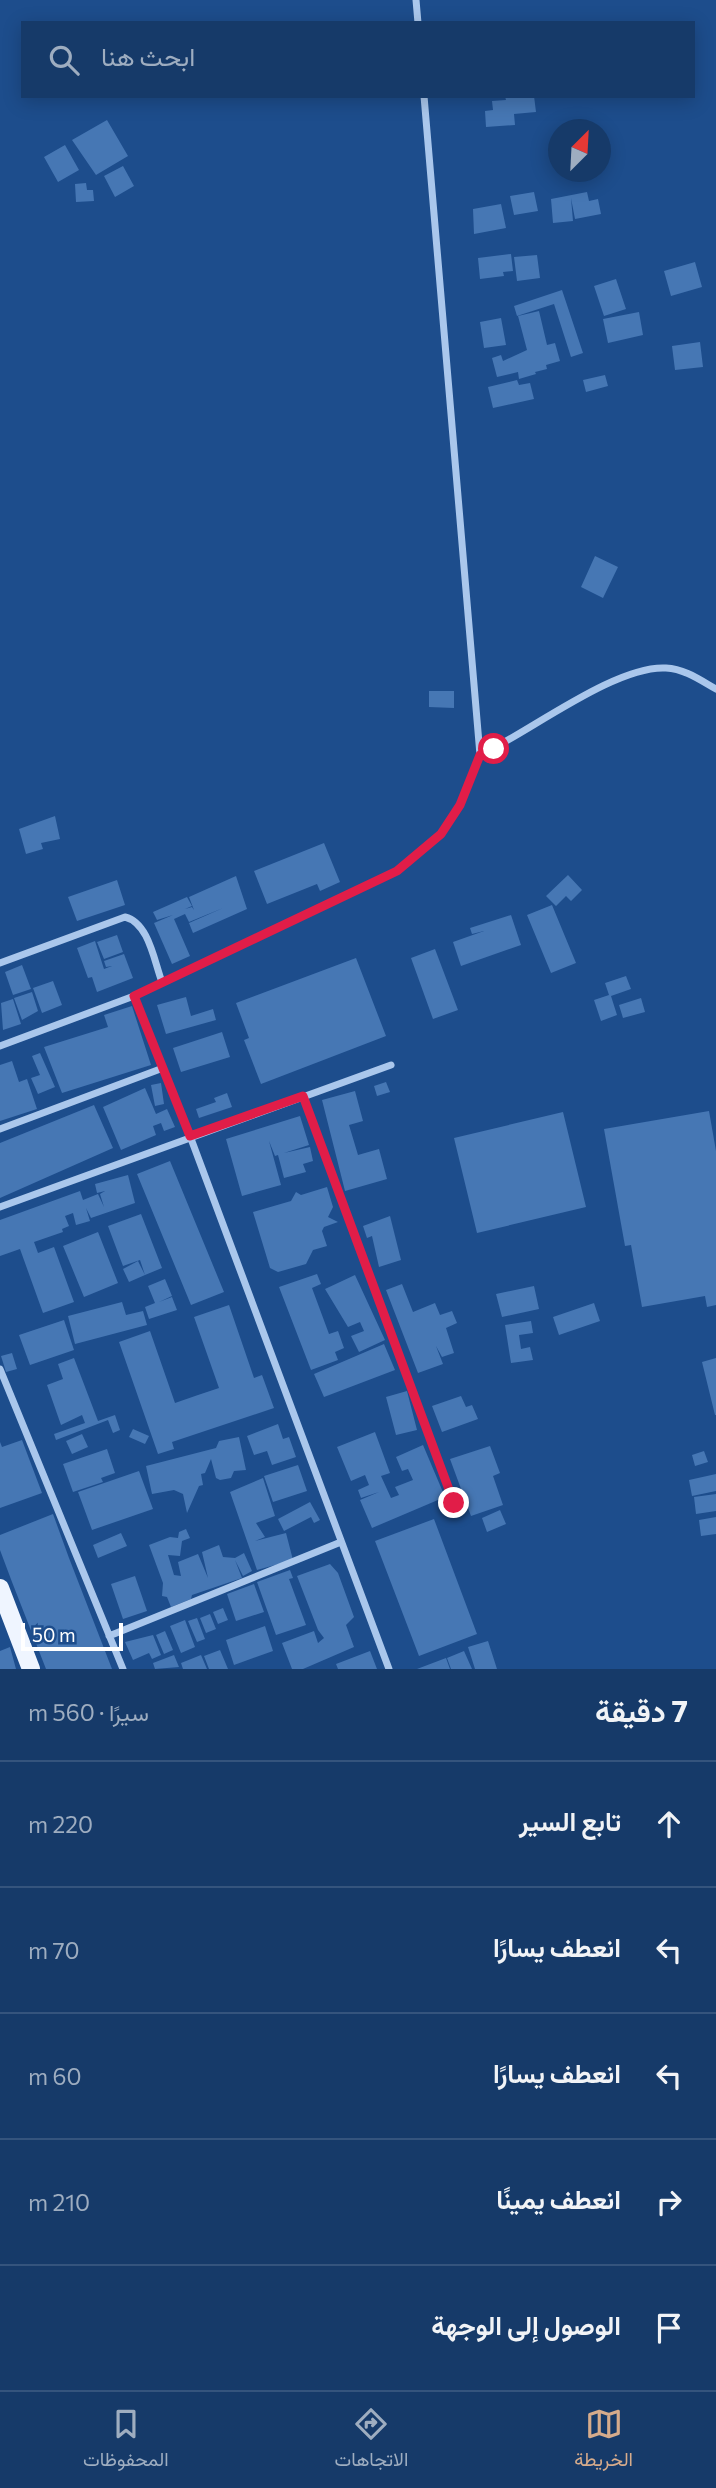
<!DOCTYPE html>
<html lang="ar">
<head>
<meta charset="utf-8">
<style>
	body { margin:0; font-family:Commissioner,Vazirmatn,sans-serif; background:#234571; color:#f1f3f6; direction:rtl }
	.compass { position:absolute; left:548px; top:119px; width:63px; height:63px; border-radius:50%; background:#163a69; box-shadow:0 4px 18px #0003; rotate:24deg }
	.scale { position:absolute; left:21px; bottom:18px; width:102px; box-sizing:border-box; padding-left:7px; border:4px solid #fff; border-top:0; font-size:19px; line-height:24px; white-space:nowrap; color:#fff; -webkit-text-stroke:5px #1d4d8c; paint-order:stroke }
	.stop { position:absolute; width:21px; height:21px; margin:-16px; border:5px solid #e11d48; border-radius:50%; background:#fff }
	.stop.end { background:#e11d48; border-color:#fff; box-shadow:0 2px 7px #0008 }
	.list { margin:0; padding:0; list-style:none }
	h2 { display:flex; justify-content:space-between; align-items:center; height:91px; margin:0; padding:0 28px; font-size:30px }
	h2 small { font-size:23px; font-weight:400; color:#9eadc0 }
	.list li { display:grid; grid-template-columns:46px 1fr auto; gap:21px; align-items:center; box-sizing:border-box; height:126px; padding:0 28px; border-top:2px solid #35547d }
	.list b { display:block; font-size:26px; white-space:nowrap }
	.list em { font-size:23px; font-style:normal; color:#9eadc0 }
	.icon { flex:none; width:38px; height:38px; fill:none; stroke:currentColor; stroke-width:2; stroke-linecap:round; stroke-linejoin:round }
	.map { position:relative; flex:none; width:716px; height:1669px; overflow:hidden; direction:ltr }
	.search { position:absolute; background:#163a69; box-shadow:0 4px 18px #0003; left:21px; right:21px; top:21px; height:77px; display:flex; align-items:center; gap:18px; box-sizing:border-box; padding:0 24px; border-radius:0px; color:#9eadc0; font-size:26px }
	.sheet { height:721px; background:#163a69 }
	nav { display:flex; justify-content:space-around; align-items:center; box-sizing:border-box; height:98px; border-top:2px solid #35547d; background:#163a69; font-size:19px; color:#9eadc0 }
	nav a { display:grid; justify-items:center; gap:4px }
	nav .on { color:#d6ab8b }
	.map>svg:first-child { display:block }
	.building { fill:#4677b4 }
	.lines { fill:none; stroke-linecap:round; stroke-linejoin:round }
	.street { stroke:#aac7ec; stroke-width:7 }
	.primary { stroke:#eff5ff; stroke-width:18 }
	.route { stroke:#e11d48; stroke-width:9 }
</style>
</head>
<body>
<div class="map">
<svg width="716" height="1669" viewBox="0 0 716 1669">
	<rect width="100%" height="100%" fill="#1d4d8c"/>
	<path class="building" d="M505,96H534L536,112L514,114L515,125L486,127L485,111L493,110L492,101L506,100Z
		M107,120L128,156L96,175L72,140Z
		M65,145L79,170L58,182L44,157Z
		M123,166L134,186L115,197L104,176Z
		M86,183L87,190H93L94,201L76,202L75,184Z
		M534,192L538,211L514,215L510,196Z
		M587,192L589,201L598,199L601,214L575,219L571,198L573,221L553,223L551,199Z
		M501,204L506,228L474,234L473,209Z
		M511,254L513,271L503,272L504,276L480,279L478,258Z
		M537,255L540,278L517,281L514,257Z
		M695,262L702,287L671,296L664,271Z
		M616,279L626,309L604,316L594,286Z
		M562,290L583,353L571,357L554,304L517,316L514,306Z
		M539,311L547,345L555,343L560,361L546,365L547,369L535,372L536,374L519,379L518,372L497,377L492,358L501,355L503,361L527,350L518,316Z
		M639,312L643,335L608,343L603,319Z
		M501,318L506,345L484,348L480,322Z
		M700,342L703,367L675,370L672,346Z
		M605,375L608,386L586,392L583,380Z
		M517,380L519,385L530,383L534,399L493,408L488,387Z
		M595,556L618,567L603,598L581,587Z
		M429,691H454V708L429,707Z
		M55,816L60,839L41,843L43,849L26,854L19,829Z
		M324,843L340,882L320,891L317,884L267,904L254,871Z
		M568,875L582,890L571,901L566,896L556,906L546,896Z
		M236,876L247,909L193,933L189,923L223,908L189,922L185,914L174,919L190,956L172,964L154,923L173,915L157,920L153,912L187,897L192,906L185,909L192,907L194,910L189,897Z
		M117,880L125,905L77,921L68,897Z
		M552,905L576,963L551,973L527,915Z
		M511,915L521,945L461,966L453,942L484,931L472,934L470,928Z
		M117,935L123,952L104,959L97,942Z
		M95,941L104,969L112,966L106,967L104,961L124,954L133,978L97,992L92,977L88,978L77,948Z
		M435,949L458,1010L433,1019L411,958Z
		M356,958L386,1036L261,1084L244,1040L249,1038L236,1003Z
		M22,965L31,989L13,995L5,972Z
		M626,976L631,989L611,996L617,1015L601,1021L594,1000L609,995L605,983Z
		M53,981L62,1005L42,1013L33,988Z
		M32,992L38,1011L22,1020L14,998Z
		M186,997L191,1016L213,1009L216,1020L166,1034L157,1005Z
		M641,998L645,1012L623,1018L619,1005Z
		M13,999L21,1024L3,1030L1,1003Z
		M132,1006L151,1065L62,1093L44,1047L108,1027L104,1015Z
		M222,1032L230,1057L181,1072L173,1048Z
		M40,1053L55,1087L38,1094L31,1078L40,1075L32,1056Z
		M12,1061L19,1082L27,1079L37,1109L0,1121V1065Z
		M386,1082L390,1092L377,1096L374,1086Z
		M161,1083L164,1104L155,1106L151,1085Z
		M145,1088L156,1114L167,1109L175,1127L164,1131L161,1123L153,1126L156,1135L121,1150L103,1107Z
		M355,1091L363,1121L349,1125L358,1155L379,1149L387,1179L345,1191L322,1100Z
		M227,1093L232,1107L199,1118L196,1109L216,1102L214,1098Z
		M94,1105L113,1148L0,1198V1143Z
		M709,1111L716,1151V1305L707,1307L705,1296L642,1307L631,1245L625,1246L604,1129Z
		M563,1112L586,1207L477,1233L454,1138Z
		M300,1116L309,1145L284,1153L310,1147L313,1161L303,1164L306,1172L284,1178L278,1155L275,1156L269,1141L281,1185L242,1196L226,1139Z
		M170,1161L224,1292L191,1305L137,1174Z
		M128,1175L135,1203L91,1218L86,1208L90,1221L76,1225L73,1213L65,1216L69,1226L62,1229L63,1232L34,1242L38,1253L54,1247L74,1302L43,1313L20,1249L0,1256V1220L80,1191L83,1200L98,1194L104,1207L100,1194L105,1191L97,1193L95,1184Z
		M327,1187L333,1207L328,1217L338,1222L324,1227L322,1231L327,1246L313,1250L306,1264L278,1272L270,1268L253,1212L291,1201L296,1192L301,1195Z
		M141,1214L162,1268L145,1275L140,1260L123,1266L108,1226Z
		M390,1216L401,1260L379,1267L372,1236L367,1238L363,1226Z
		M98,1232L118,1283L84,1297L63,1246Z
		M138,1261L145,1275L129,1282L123,1269Z
		M317,1274L321,1284L312,1288L329,1334L338,1331L344,1348L335,1352L338,1360L311,1370L279,1287Z
		M355,1275L385,1340L359,1352L351,1336L364,1331L360,1322L348,1327L325,1289Z
		M165,1279L172,1296L159,1302L172,1297L177,1310L149,1319L145,1307L155,1303L148,1286Z
		M402,1284L413,1312L435,1303L440,1315L452,1311L457,1323L446,1328L454,1353L442,1357L436,1346L443,1364L418,1373L386,1290Z
		M534,1286L539,1309L502,1317L496,1294Z
		M122,1302L126,1315L143,1311L147,1325L75,1344L68,1316Z
		M594,1303L600,1321L559,1335L553,1317Z
		M229,1305L254,1378L262,1375L274,1408L172,1442L174,1449L158,1454L119,1342L150,1331L175,1403L198,1395L219,1388L194,1317Z
		M64,1320L74,1350L30,1365L19,1335Z
		M531,1321L533,1333L519,1335L521,1349L530,1347L533,1360L511,1363L505,1325Z
		M384,1344L395,1370L324,1397L314,1374Z
		M12,1353L17,1369L6,1372L1,1356Z
		M74,1358L98,1421L115,1415L120,1430L113,1433L108,1420L56,1440L54,1434L85,1423L82,1415L61,1425L47,1385L63,1379L58,1364Z
		M716,1358V1415H715L702,1362Z
		M407,1391L417,1430L396,1435L386,1397Z
		M461,1396L466,1407L472,1405L478,1419L442,1432L432,1406Z
		M278,1424L283,1439L289,1437L296,1457L272,1465L267,1451L254,1455L247,1436Z
		M133,1429L149,1436L145,1444L129,1437Z
		M375,1432L390,1473L381,1476L391,1498L399,1495L395,1487L413,1480L408,1469L402,1471L396,1457L423,1445L445,1497L372,1528L360,1500L379,1492L361,1498L358,1490L369,1485L365,1475L351,1481L337,1447Z
		M82,1434L88,1447L72,1454L66,1441Z
		M239,1437L246,1470L234,1471L231,1478L220,1480L216,1478L211,1459L205,1473L201,1474L203,1485L199,1486L187,1513L183,1494L174,1490L152,1494L146,1466L216,1448L219,1441Z
		M22,1440L42,1493L0,1508V1442L2,1447Z
		M490,1446L500,1473L493,1476L503,1505L471,1516L450,1459Z
		M107,1449L115,1473L101,1478L103,1482L73,1492L63,1464Z
		M704,1451L708,1462L695,1466L692,1455Z
		M298,1465L307,1491L273,1502L264,1476Z
		M139,1471L153,1509L92,1530L78,1492Z
		M716,1474V1491L692,1496L689,1480Z
		M263,1478L275,1516L256,1523L265,1537L255,1541L286,1533L293,1560L257,1570L230,1492Z
		M716,1494V1511L696,1514L694,1497Z
		M310,1502L320,1520L314,1523L311,1517L284,1531L278,1519Z
		M500,1510L506,1524L487,1532L482,1518Z
		M53,1514L69,1558L112,1669H46L12,1582L0,1550V1535Z
		M716,1517V1534L701,1536L699,1520Z
		M434,1519L477,1634L419,1656L375,1541Z
		M186,1529L190,1538L182,1541L180,1556L168,1555L174,1575L181,1576L178,1562L198,1554L208,1578L202,1552L219,1545L223,1557L235,1558L244,1553L252,1571L243,1576L235,1560L242,1578L192,1595L191,1599L171,1607L167,1597L162,1596L163,1583L149,1545L170,1537L178,1538L179,1532Z
		M121,1533L127,1546L98,1558L93,1545Z
		M330,1564L338,1573L354,1617L346,1625L354,1647L303,1669H292L282,1643L314,1631L318,1643L324,1638L318,1630L297,1576Z
		M290,1570L293,1578L289,1579L306,1625L276,1635L257,1582Z
		M135,1576L147,1611L123,1619L111,1584Z
		M254,1584L264,1612L236,1621L227,1594Z
		M223,1608L228,1620L218,1624L213,1612Z
		M210,1614L216,1629L206,1633L200,1618Z
		M197,1618L205,1639L197,1642L188,1621Z
		M185,1620L195,1647L181,1653L170,1626Z
		M265,1626L273,1651L234,1665L226,1640Z
		M165,1631L173,1650L164,1654L156,1635Z
		M153,1635L161,1655L152,1659L149,1653L133,1660L125,1642Z
		M488,1641L497,1669H475L468,1647Z
		M10,1647L16,1669H0V1651Z
		M220,1650L228,1669H209L204,1656Z
		M370,1651L377,1669H338L336,1664Z
		M464,1651L472,1669H451L447,1658Z
		M174,1655L179,1667L155,1669L153,1663Z
		M201,1655L207,1669H183L181,1663Z
		M446,1658L450,1669H417Z"/>
	<g class="lines">
		<path class="street" d="M416,0L418,23
			M480,755C528,733 615,665 666,668C685,669 700,680 716,689
			M0,963L125,917C149,923 154,961 162,982
			M134,996L190,1136L389,1669
			M0,1046L134,996L397,871L441,834L460,805L480,755L424,96
			M303,1096L454,1503
			M0,1129L163,1068
			M0,1207L391,1065
			M0,1369L123,1669
			M109,1636L341,1542"/>
		<path class="primary" d="M0,1588L31,1669"/>
	</g>
	<g class="lines">
		<path class="route" d="M454,1503L303,1096L190,1136L134,996L397,871L441,834L460,805L480,755L494,749"/>
	</g>
</svg>
<svg class="compass" viewBox="-18 -18 36 36"><path d="M0-13l5 13h-10z" fill="#e53935"/><path d="M0 13l5-13h-10z" fill="#9eadc0"/></svg>
<div class="scale">50 m</div>
<div class="stop" style="left:494px;top:749px"></div>
<div class="stop end" style="left:454px;top:1503px"></div>
<div class="search"><svg class="icon" aria-label="search" viewBox="0 0 24 24"><circle cx="10" cy="10" r="6"/><path d="M15 15l6 6"/></svg>ابحث هنا</div>
</div>
<section class="sheet">
<h2>7 دقيقة<small>سيرًا · 560 m</small></h2>
<ul class="list">
<li><svg class="icon" aria-label="ahead" viewBox="0 0 24 24"><path d="M12 20V5M6 11l6-6 6 6"/></svg><div><b>تابع السير</b></div><em>220 m</em></li>
<li><svg class="icon" aria-label="left" viewBox="0 0 24 24"><path d="M17 20v-9H6M10 6l-5 5 5 5"/></svg><div><b>انعطف يسارًا</b></div><em>70 m</em></li>
<li><svg class="icon" aria-label="left" viewBox="0 0 24 24"><path d="M17 20v-9H6M10 6l-5 5 5 5"/></svg><div><b>انعطف يسارًا</b></div><em>60 m</em></li>
<li><svg class="icon" aria-label="right" viewBox="0 0 24 24"><path d="M7 20v-9h11M14 6l5 5-5 5"/></svg><div><b>انعطف يمينًا</b></div><em>210 m</em></li>
<li><svg class="icon" aria-label="arrive" viewBox="0 0 24 24"><path d="M6 21V4h12l-3 4 3 4H6"/></svg><div><b>الوصول إلى الوجهة</b></div></li>
</ul>
</section>
<nav>
<a class="on"><svg class="icon" aria-label="map" viewBox="0 0 24 24"><path d="M3 6l6-2 6 2 6-2v14l-6 2-6-2-6 2zM9 4v14M15 6v14"/></svg>الخريطة</a>
<a><svg class="icon" aria-label="directions" viewBox="0 0 24 24"><path d="M12 3l9 9-9 9-9-9zM9 14v-3h6M13 9l2 2-2 2"/></svg>الاتجاهات</a>
<a><svg class="icon" aria-label="saved" viewBox="0 0 24 24"><path d="M7 4h10v16l-5-4-5 4z"/></svg>المحفوظات</a>
</nav>
</body>
</html>
